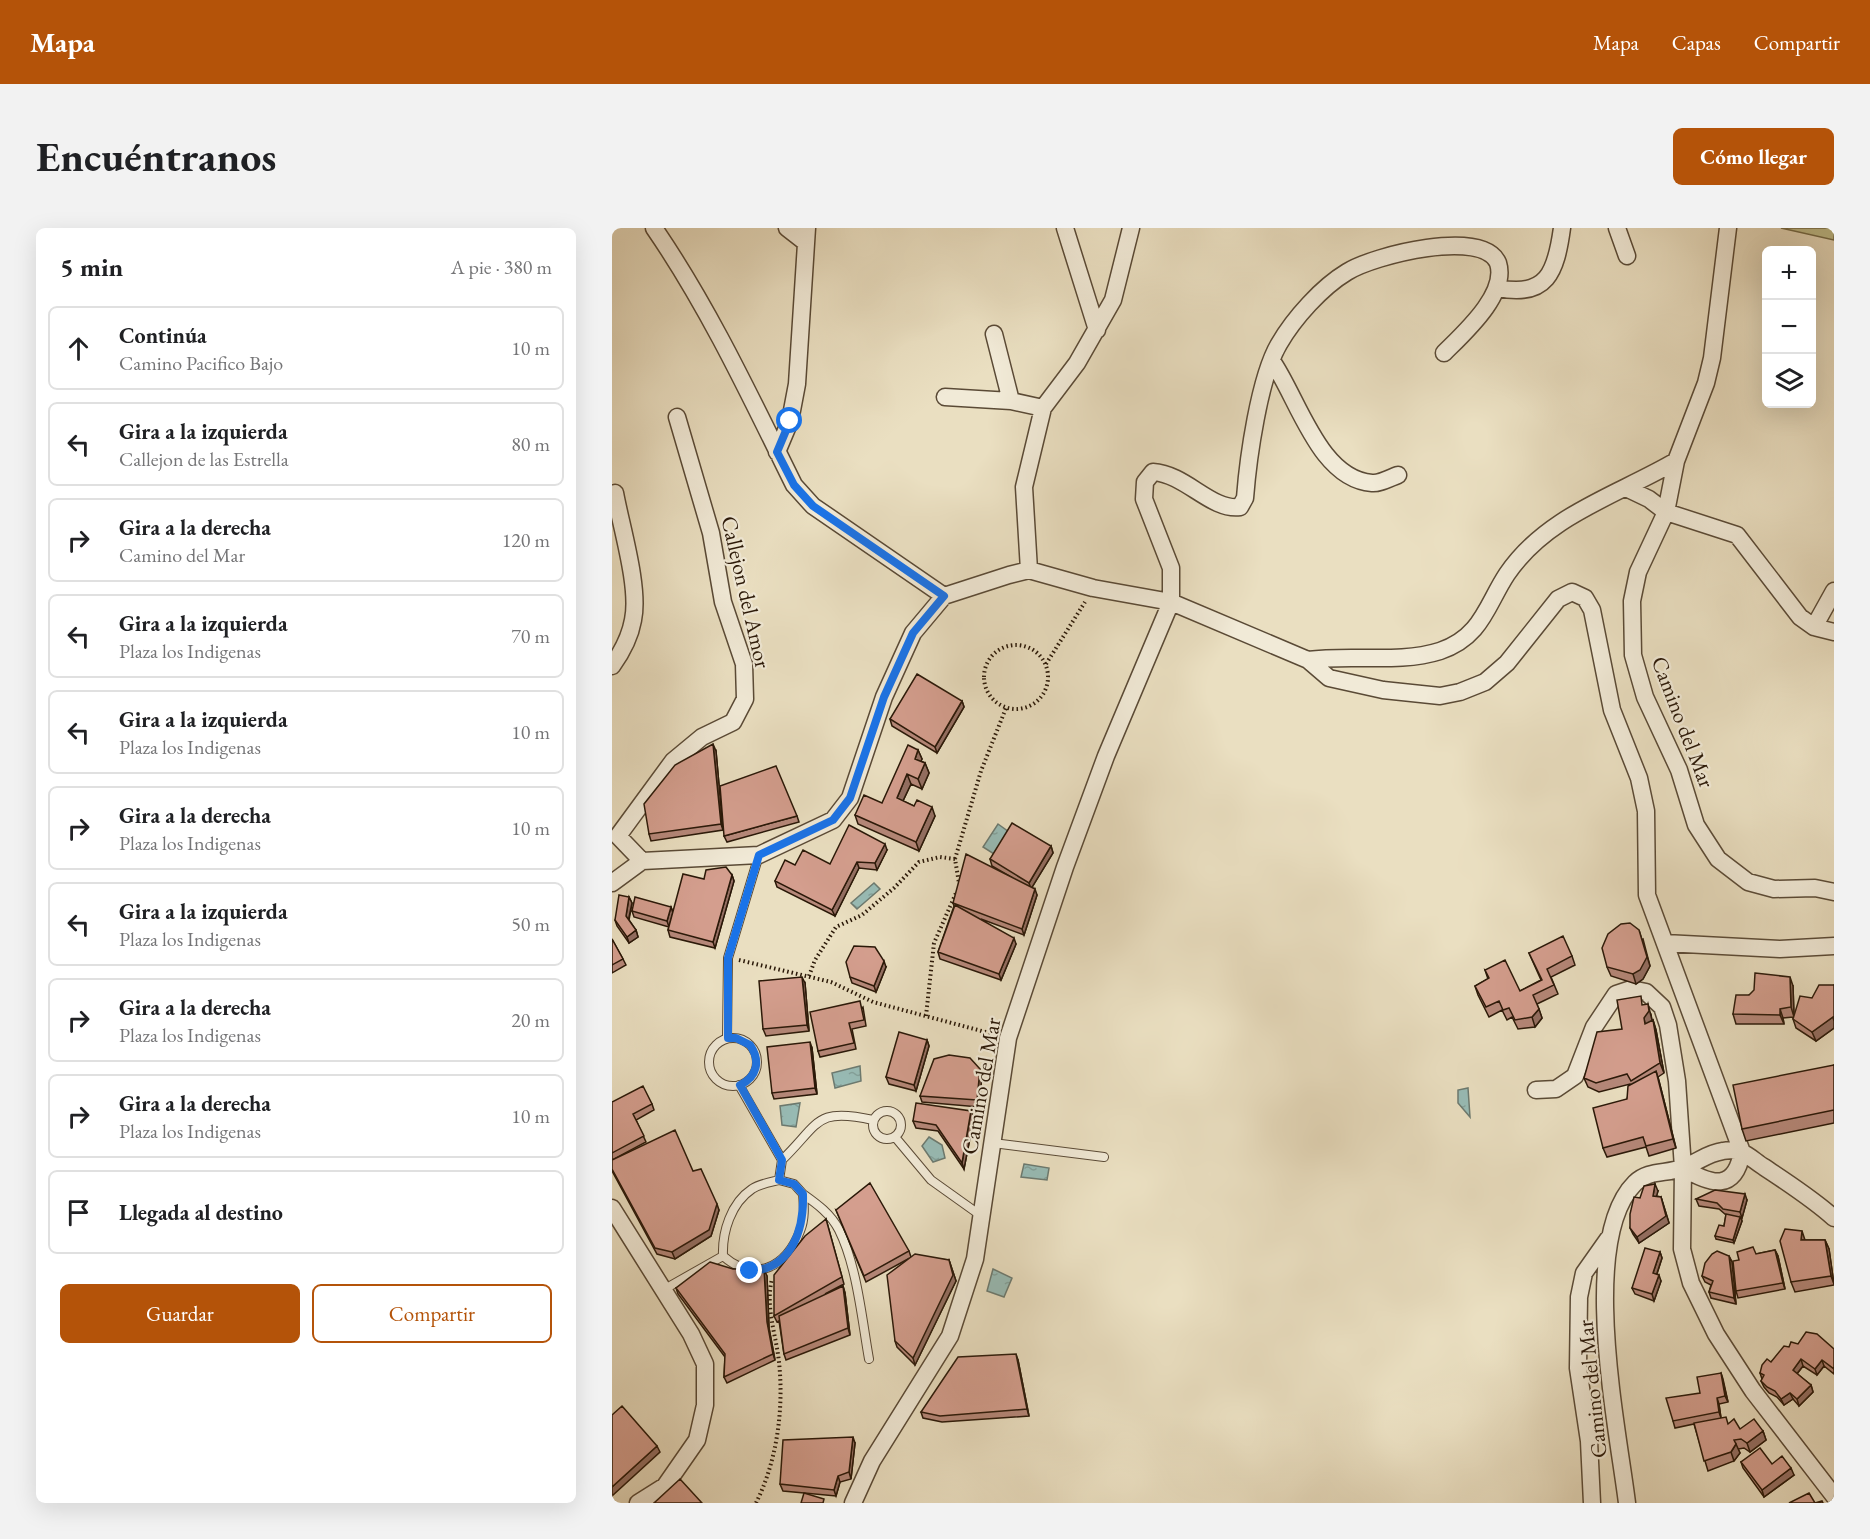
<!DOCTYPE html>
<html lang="es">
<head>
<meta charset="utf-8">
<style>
	body { margin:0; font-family:"EB Garamond",serif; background:#f2f2f2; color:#202124 }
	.controls { position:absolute; right:18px; top:18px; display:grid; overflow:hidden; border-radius:9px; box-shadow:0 6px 24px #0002 }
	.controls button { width:54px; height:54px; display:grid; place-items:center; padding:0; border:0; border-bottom:2px solid #e0e0e0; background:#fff; color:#202124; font:30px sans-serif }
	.stop { position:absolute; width:18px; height:18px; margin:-14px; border:4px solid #1a73e8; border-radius:50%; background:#fff }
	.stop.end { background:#1a73e8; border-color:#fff; box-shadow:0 2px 6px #0008 }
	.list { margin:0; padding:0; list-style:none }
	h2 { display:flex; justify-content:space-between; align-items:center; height:78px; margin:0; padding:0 24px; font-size:26px }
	h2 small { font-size:20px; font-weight:400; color:#757577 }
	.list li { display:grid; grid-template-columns:39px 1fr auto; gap:18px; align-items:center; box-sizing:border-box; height:84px; margin:0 12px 12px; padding:0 12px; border:2px solid #e0e0e0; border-radius:9px }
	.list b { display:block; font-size:22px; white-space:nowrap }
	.list p { margin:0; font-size:20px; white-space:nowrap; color:#757577 }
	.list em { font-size:20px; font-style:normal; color:#757577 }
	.actions { display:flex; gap:12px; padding:18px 24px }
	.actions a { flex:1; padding:14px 0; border:2px solid #b45309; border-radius:9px; text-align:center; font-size:21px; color:#b45309 }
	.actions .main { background:#b45309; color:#fff }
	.icon { flex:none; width:33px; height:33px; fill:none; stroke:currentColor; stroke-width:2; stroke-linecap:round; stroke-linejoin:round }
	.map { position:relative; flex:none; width:1222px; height:1275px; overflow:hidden; border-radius:9px }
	header { display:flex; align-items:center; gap:36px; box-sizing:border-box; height:84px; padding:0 30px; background:#b45309; color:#fff }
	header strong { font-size:28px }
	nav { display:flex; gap:33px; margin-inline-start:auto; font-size:21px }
	.intro { display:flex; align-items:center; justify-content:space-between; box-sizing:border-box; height:144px; padding:0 36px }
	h1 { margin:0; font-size:42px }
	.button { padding:15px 27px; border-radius:9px; background:#b45309; color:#fff; font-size:21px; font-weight:700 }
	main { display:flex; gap:36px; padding:0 36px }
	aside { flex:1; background:#fff; border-radius:9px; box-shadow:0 6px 24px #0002 }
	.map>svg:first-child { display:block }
	.garden { fill:#bfbf8d; stroke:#746c4a; stroke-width:1.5 }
	.water { fill:url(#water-ripples); stroke:#6c7a70; stroke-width:1.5 }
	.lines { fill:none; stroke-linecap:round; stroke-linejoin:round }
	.service-casing { stroke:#5a4a36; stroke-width:10 }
	.minor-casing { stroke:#5a4a36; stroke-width:19 }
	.path { stroke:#2a1808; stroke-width:4; stroke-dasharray:1.5 3; stroke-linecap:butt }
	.service { stroke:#f1ead7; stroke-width:8 }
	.minor { stroke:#f1ead7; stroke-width:16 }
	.wall { fill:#b6887a; stroke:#2a1808; stroke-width:1.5 }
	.shaded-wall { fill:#946f63; stroke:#2a1808; stroke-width:1.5 }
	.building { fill:#d49e8e; stroke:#2a1808; stroke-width:1.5 }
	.route { stroke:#1a73e8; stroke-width:8 }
	.labels { text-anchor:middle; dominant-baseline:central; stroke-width:4.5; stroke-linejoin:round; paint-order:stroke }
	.street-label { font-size:22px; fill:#2a1808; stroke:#f1ead7 }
</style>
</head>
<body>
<header>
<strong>Mapa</strong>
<nav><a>Mapa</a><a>Capas</a><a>Compartir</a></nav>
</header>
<div class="intro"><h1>Encuéntranos</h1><a class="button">Cómo llegar</a></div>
<main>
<aside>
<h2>5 min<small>A pie · 380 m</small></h2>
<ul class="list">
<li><svg class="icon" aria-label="ahead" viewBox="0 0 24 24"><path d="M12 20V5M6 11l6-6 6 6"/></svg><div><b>Continúa</b><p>Camino Pacifico Bajo</p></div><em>10 m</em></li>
<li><svg class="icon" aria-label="left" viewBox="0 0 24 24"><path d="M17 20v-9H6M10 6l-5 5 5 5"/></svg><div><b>Gira a la izquierda</b><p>Callejon de las Estrella</p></div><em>80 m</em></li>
<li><svg class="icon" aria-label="right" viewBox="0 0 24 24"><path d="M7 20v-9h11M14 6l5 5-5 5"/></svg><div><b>Gira a la derecha</b><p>Camino del Mar</p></div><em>120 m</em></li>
<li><svg class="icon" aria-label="left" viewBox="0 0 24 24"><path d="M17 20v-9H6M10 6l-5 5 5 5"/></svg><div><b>Gira a la izquierda</b><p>Plaza los Indigenas</p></div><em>70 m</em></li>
<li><svg class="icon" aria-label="left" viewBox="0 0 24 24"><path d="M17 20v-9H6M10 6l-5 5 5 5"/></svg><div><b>Gira a la izquierda</b><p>Plaza los Indigenas</p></div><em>10 m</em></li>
<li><svg class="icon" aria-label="right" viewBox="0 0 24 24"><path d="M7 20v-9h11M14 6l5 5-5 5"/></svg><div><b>Gira a la derecha</b><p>Plaza los Indigenas</p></div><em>10 m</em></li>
<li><svg class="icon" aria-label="left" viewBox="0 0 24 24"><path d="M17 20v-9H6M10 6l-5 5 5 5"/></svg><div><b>Gira a la izquierda</b><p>Plaza los Indigenas</p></div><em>50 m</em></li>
<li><svg class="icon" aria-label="right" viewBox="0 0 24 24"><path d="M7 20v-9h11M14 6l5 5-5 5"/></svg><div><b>Gira a la derecha</b><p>Plaza los Indigenas</p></div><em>20 m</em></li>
<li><svg class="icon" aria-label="right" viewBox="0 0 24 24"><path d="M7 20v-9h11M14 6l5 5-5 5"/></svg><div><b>Gira a la derecha</b><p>Plaza los Indigenas</p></div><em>10 m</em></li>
<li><svg class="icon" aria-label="arrive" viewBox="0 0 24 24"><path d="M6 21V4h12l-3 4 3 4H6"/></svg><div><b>Llegada al destino</b></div></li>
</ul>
<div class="actions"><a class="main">Guardar</a><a>Compartir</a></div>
</aside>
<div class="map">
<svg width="1222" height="1275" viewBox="0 0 1222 1275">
	<defs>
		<pattern id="water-ripples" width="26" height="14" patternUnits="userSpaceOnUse" patternTransform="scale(1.5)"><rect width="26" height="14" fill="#98bcb6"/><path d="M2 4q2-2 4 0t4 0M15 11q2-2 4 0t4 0" fill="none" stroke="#83a19b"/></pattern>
	</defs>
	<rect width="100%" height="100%" fill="#eadfc1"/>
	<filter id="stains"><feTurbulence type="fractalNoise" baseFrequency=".00333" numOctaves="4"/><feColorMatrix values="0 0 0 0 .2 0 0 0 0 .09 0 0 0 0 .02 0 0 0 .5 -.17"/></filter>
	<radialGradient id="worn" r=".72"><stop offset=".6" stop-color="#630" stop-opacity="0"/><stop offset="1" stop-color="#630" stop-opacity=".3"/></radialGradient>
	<path class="garden" d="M1169,0H1222V12Z"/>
	<path class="water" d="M386,596L397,604L382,626L371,619Z
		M262,655L268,661L245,681L239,675Z
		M248,838L249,853L223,860L220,845Z
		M856,860L858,889L846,875V862Z
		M188,875L184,899L170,897L168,878Z
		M317,909L330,917L333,930L321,934L310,918Z
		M412,936L437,940L435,952L409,949Z
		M381,1041L400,1050L392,1069L375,1063Z"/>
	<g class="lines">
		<g class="service-casing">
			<path id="service" d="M115,810L116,730L147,627
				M97 834a24 24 0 1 1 48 0a24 24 0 1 1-48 0Z
				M127,857L170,932L167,952
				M261 897a14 14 0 1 1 28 0a14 14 0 1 1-28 0Z
				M283,909L319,952L368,987
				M381,915L492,929
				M170,932C208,895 203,879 261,892
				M167,952L182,956L191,966C192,978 193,991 188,1003C174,1040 142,1055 111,1028C110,1004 119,975 140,961C147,956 159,954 167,952Z
				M191,966C205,976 219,986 227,1002C245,1038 250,1092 257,1131
				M51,1062L111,1028"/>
		</g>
		<g class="minor-casing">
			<path id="minor" d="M42,0C97,80 139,170 182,257L201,278L332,368
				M175,0L193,14
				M453,0L485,102
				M1005,0L1015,28
				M1116,0L1100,130L1094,155L1064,233L1054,284L1026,344L1020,373L1021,427L1033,469L1067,542L1084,597L1106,631L1136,654L1162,661L1203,660L1222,664
				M886,60C935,70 944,44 950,0
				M382,106L399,173
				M660,133C686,170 707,251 760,255C767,256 778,250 786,247
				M333,169L399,173L431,180
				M165,224L178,193L185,156L195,0
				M1014,260L1037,271L1054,284L1125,307L1188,389L1202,399L1222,404
				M417,342L412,259L431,180L465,135L501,72L519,0
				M1202,399L1222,363
				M696,432C739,426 787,436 828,423C870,409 875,376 895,346C935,287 1006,267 1064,233
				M0,438C10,424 18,409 21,392C28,360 9,298 3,265
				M30,633L6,608L61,533L90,509L121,494L133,471L132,436L111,374L99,305L65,189
				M0,655L30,633L147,627L221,592L238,570L272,469L301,405L332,368L397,347L417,342L481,360L559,374L696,432L717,450L771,462L828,468L848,464L873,454L895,435L946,371L960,364L973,370L980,382L1000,482L1027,550L1034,583L1035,667L1130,924C1123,964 1099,957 1071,940
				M1053,715L1168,721L1222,718
				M924,862L944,861L963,848L982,799L1004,766L1019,761L1034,764L1050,779L1056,797L1065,853L1071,940L1070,1021L1079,1055L1104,1106L1141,1163L1222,1268
				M0,980L79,1106L93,1136V1177L85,1212L53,1258L26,1275
				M241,1275L260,1233L338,1108L363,1031L396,810L453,639L494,528L559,374V340L532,271L533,254L541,244C574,246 599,283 628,279L633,270C636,231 647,150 667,116C682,90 710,59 735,44C762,27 871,0 886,35C896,66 852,105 832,125
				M980,1275L977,1213L966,1140L967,1069L972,1045L996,1011
				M1015,1275C1006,1201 966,1012 1023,955C1036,942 1054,946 1070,940C1085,935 1095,925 1111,923C1116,922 1125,922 1129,924C1137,927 1145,935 1152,939C1176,955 1201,971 1222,990"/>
		</g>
		<path class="path" d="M372 449a32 32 0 1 1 64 0a32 32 0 1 1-64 0Z
			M434,436L473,374
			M343,631L369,543L394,480
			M127,732L219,754L261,774L381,806
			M197,748L203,732L224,699L250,687L282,660L307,634L328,629L343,631L347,655
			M314,788L322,715L344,665
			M144,1275C165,1233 172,1181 167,1134C164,1106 153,1079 160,1051"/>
		<use href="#service" class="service"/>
		<use href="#minor" class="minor"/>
	</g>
	<path class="wall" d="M350,473L352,479L325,525L280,498L278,491Z
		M306,522L310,531L309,533L313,535L317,545L310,561L299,556L291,573L323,588L307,623L246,596L243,587L270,575Z
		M104,523L111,602L39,613L37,606Z
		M185,588L187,594L115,614L112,608Z
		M439,618L441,625L420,659L425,667L412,707L369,691L404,716L389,752L328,731L326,724L342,678L341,675L399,649L380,638L378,631Z
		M275,622L265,642L247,640L223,688L165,659L163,653L183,637L218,636Z
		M120,647L122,653L103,720L58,709L56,702L57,699L22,689L20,683L59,679L61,684L92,651Z
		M17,669L20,675L17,692L24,702L26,709L17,715L5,698L3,692Z
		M0,711L11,731L14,737L0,745Z
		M1031,711L1038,738L1031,751L1024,756L999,748L995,739Z
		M917,725L960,728L963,737L939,749L946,766L925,776L930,790L923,799L906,801L900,789L895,792L890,782L877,789L866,767L863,758L876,751L873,742L908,763L929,752Z
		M274,739L264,764L240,755L238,749Z
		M193,755L197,803L154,808L151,801Z
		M1222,757V800L1204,813L1184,800L1181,791V789L1171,790L1172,796H1124L1121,786L1137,767L1181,758L1182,787L1200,770Z
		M1032,777L1039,786L1040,793L1041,792L1044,802L1052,845L1046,849L1064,920L1037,928L1034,919L995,929L991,920L1015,871L1019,857L1018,856L987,864L976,859L972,850L1010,801Z
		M251,779L254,798L240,801L244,821L208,829L206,823Z
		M315,812L317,818L304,863L277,856L274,849Z
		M200,820L205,866L162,871L160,865Z
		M1222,837V895L1134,913L1130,901Z
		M370,847L367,879L310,874L308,868Z
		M0,874L40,876L42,882L24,892L34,914L0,932Z
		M359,883L362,889L352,941L326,903L304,900L301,893Z
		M0,932L81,943L107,982L99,1008L63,1031L45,1026L0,943Z
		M1046,963L1044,968L1049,969L1057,995L1027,1015L1021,1006L1018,1000L1028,970Z
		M1084,971L1135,972L1130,990H1129L1130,993L1122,1015L1104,1011L1103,1008L1112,998L1114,987L1107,981L1087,978Z
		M224,982L297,1023L299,1029L337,1032L344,1053L303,1137L285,1119L283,1113L296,1031L254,1054Z
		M214,991L232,1056L213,1066L231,1058L233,1065L238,1107L174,1132L172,1126L167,1093L165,1094L162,1088Z
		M1193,1012H1213L1217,1021L1222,1057L1183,1064L1179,1054Z
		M1163,1022L1166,1028L1173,1061L1126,1070L1124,1063L1127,1032L1144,1026Z
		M1048,1024L1050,1030L1045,1046L1049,1053L1042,1073L1023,1066L1020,1060Z
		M1117,1028L1120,1034L1124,1076L1099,1070L1097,1064L1099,1057L1093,1054L1090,1048Z
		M121,1041L155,1048L157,1100L163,1132L115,1155L112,1149L113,1129L66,1066L64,1060Z
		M1186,1116L1222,1121V1146L1212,1138L1205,1147L1191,1138L1185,1146L1199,1157L1201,1164L1187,1178L1181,1171L1172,1177L1165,1169L1157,1165L1152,1159L1149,1153L1150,1151L1148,1145L1159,1134L1177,1119Z
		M406,1132L417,1188L330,1194L311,1190L309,1184Z
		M1109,1145L1116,1174L1107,1176L1109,1190L1116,1196L1128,1201L1151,1203L1154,1212L1138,1224L1132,1220L1126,1221L1128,1225L1122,1233L1096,1243L1082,1196L1063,1200L1061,1193Z
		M243,1215L239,1251L228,1254L224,1268L171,1263L168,1256Z
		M1129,1234L1160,1236L1182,1247L1152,1269L1131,1240Z"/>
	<path class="shaded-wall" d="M350,473L352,479L325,525L323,519Z
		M101,516L104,523L111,602L109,596Z
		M306,522L310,531L306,540L303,531Z
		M313,535L317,545L310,561L306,551Z
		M295,546L299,556L288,579L285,570Z
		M320,579L323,588L307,623L304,614Z
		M273,616L275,622L265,642L263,635Z
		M439,618L441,625L419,661L417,655Z
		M245,634L247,640L223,688L220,682Z
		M120,647L122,653L103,720L101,714Z
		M423,661L425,667L412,707L410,701Z
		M17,669L20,675L16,694L14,688Z
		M59,679L61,685L57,699L55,693Z
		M24,702L26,709L17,715L15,709Z
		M1027,702L1038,738L1031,751L1024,756L1021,746Z
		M402,710L404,716L389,752L387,746Z
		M272,733L274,739L264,764L262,758Z
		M190,749L193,755L197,803L195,797Z
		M1178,749L1181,758L1182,789L1179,779Z
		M1036,776L1040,792L1036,799L1033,796L1032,790Z
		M927,781L930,790L923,799L920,789Z
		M1168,781L1171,790L1172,796L1168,787Z
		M1221,789L1222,793V800L1204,813L1200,804Z
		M1041,792L1044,802L1052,845L1048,835Z
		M315,812L317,818L304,863L302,857Z
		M198,814L200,820L205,866L203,860Z
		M368,841L370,847L367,879L365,872Z
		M1044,843L1047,853L1064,920L1061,911Z
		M359,883L362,889L352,941L350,935Z
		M1043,956L1046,963L1043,974L1041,968Z
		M1133,966L1135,972L1130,990L1128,984Z
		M1049,969L1057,995L1027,1015L1025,1009Z
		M105,976L107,982L99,1008L63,1031L60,1024Z
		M1128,989L1130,993L1122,1015L1121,1012Z
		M1190,1003L1193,1012H1189Z
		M1213,1012L1217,1021L1222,1056L1219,1048Z
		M1163,1022L1166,1028L1173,1061L1171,1055Z
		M1048,1024L1050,1030L1043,1051L1041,1045Z
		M1117,1028L1120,1034L1124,1076L1122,1070Z
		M337,1032L344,1053L303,1137L301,1130Z
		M152,1041L155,1048L157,1100L163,1132L161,1126L155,1094Z
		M1047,1047L1049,1053L1042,1073L1040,1066Z
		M231,1058L233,1065L238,1107L236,1100Z
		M404,1126L406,1132L417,1188L415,1181Z
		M1189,1131L1191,1138L1183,1148L1181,1142Z
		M1210,1132L1212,1138L1205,1147L1203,1141Z
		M1109,1145L1111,1151L1116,1174L1113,1168Z
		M1199,1157L1201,1164L1187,1178L1185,1171Z
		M1178,1165L1181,1171L1172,1177L1169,1171Z
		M1105,1170L1107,1176L1109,1190L1107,1184Z
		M1151,1203L1154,1212L1138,1224L1135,1215Z
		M241,1209L243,1215L239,1251L237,1244Z
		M1124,1216L1128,1225L1122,1233L1119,1224Z
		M45,1218L48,1224L0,1268V1259Z
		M1179,1240L1182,1247L1152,1269L1150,1262Z
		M226,1248L228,1254L224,1268L222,1262Z"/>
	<path class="building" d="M305,446L350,473L323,519L278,491Z
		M101,516L109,596L37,606L32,576L63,537Z
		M296,517L306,522L303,531L313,535L306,551L295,546L285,570L302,578L305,572L320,579L304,614L243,587L252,567L270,575Z
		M164,538L185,588L112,608L108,558Z
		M400,595L439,618L417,655L378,631Z
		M237,597L273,616L263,635L245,634L220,682L163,653L173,632L183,637L191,622L218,636Z
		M354,626L423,661L410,701L341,675Z
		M114,639L120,647L101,714L56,702L71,646L92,651L94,642Z
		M7,667L17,669L14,688L24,702L15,709L3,692Z
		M23,669L59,679L55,693L20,683Z
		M343,677L402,710L387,746L326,724Z
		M1018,695L1027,702L1035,729L1028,742L1021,746L995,739L990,720L996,706L1009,696Z
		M951,708L960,728L935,741L942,757L921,767L927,781L920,789L903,792L897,780L891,782L887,773L874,779L863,758L877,750L873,742L893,732L908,763L930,752L917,725Z
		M0,711L11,731L0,737Z
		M242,718L263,719L272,733L262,758L238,749L234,734Z
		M1143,745L1178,749L1179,779L1168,781V787L1121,786L1124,767H1137L1142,762Z
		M190,749L195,797L151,801L147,753Z
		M1207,757H1222V790L1221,789L1200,804L1181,791L1188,768L1200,770Z
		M1029,768L1030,777L1036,776L1037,783L1032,790L1033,796L1041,792L1048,835L1019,853L1015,846L984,855L972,850L985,804L1010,801L1005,772Z
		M248,773L252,792L237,795L242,815L206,823L198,784Z
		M287,804L315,812L302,857L274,849Z
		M198,814L203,860L160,865L155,819Z
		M337,827L358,830L368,841L365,872L308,868L322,831Z
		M1222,837V882L1130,901L1121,857Z
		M1044,843L1061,911L1034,918L1031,909L991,920L981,880L1015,871L1016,858Z
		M31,858L40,876L21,886L32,908L0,925V874Z
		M304,875L359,883L350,935L324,897L301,893Z
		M63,902L81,943L89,941L105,976L97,1002L60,1024L43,1020L0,941V932Z
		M258,955L297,1023L252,1048L224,982Z
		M1043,956L1041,968L1049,969L1054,988L1025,1009L1018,1000V986L1022,969L1028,970L1032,958Z
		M1103,962L1133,966L1128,984L1111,981L1105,975L1084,971Z
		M1114,986L1128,989L1121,1012L1103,1008L1107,997L1112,998Z
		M214,991L230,1049L162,1088V1047L193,1008Z
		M1173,1001L1190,1003L1189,1012H1213L1219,1048L1179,1054L1168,1013Z
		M1141,1019L1144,1026L1163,1022L1171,1055L1124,1063L1121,1033L1127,1032L1125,1024Z
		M1033,1020L1048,1024L1041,1045L1047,1047L1040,1066L1020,1060Z
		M1105,1023L1117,1028L1122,1070L1097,1064L1101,1053L1090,1048L1093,1035L1100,1026Z
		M303,1026L337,1032L341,1047L301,1130L283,1113L275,1047Z
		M98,1034L121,1041H152L155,1094L161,1126L112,1149L113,1126L64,1060Z
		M231,1058L236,1100L172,1126L167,1088Z
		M1194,1104L1205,1106L1222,1121V1141L1210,1132L1203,1141L1189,1131L1181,1142L1199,1157L1185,1171L1178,1165L1169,1171L1163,1163L1155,1159L1149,1153L1152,1147L1148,1145L1150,1137L1155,1131L1159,1134L1172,1118L1177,1119L1179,1114L1186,1116Z
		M404,1126L415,1181L328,1188L309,1184L346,1129Z
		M1109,1145L1113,1168L1105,1170L1107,1184L1061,1193L1054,1170L1088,1165L1085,1149Z
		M10,1178L45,1218L0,1259V1187Z
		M1114,1189L1116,1196L1122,1191L1128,1201L1142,1191L1151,1203L1135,1215L1129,1211L1122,1212L1124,1216L1119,1224L1092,1233L1082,1195Z
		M241,1209L237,1244L226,1248L222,1262L168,1256L171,1212Z
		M1148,1220L1160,1236L1170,1228L1179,1240L1150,1262L1129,1234Z
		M68,1251L90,1275H42Z
		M192,1265L212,1271L211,1275H189Z
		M1197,1265L1203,1275L1210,1273L1211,1275H1177Z"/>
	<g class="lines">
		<path class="route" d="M138,1043C180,1041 192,1002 191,966L182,956L167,952L170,932L128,857C145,849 149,833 138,817L124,810H116V730L147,627L221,592L238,570L272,469L301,405L332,368L201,278L182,257L165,224L178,193"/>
	</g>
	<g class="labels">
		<g class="street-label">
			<text transform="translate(134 364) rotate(77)">Callejon del Amor</text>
			<text transform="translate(1071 494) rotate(69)">Camino del Mar</text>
			<text transform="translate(369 858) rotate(-80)">Camino del Mar</text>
			<text transform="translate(980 1161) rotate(-96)">Camino del Mar</text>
		</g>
	</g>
	<rect width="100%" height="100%" filter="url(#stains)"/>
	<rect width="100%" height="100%" fill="url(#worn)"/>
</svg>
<div class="controls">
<button>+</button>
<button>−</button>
<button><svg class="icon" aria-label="layers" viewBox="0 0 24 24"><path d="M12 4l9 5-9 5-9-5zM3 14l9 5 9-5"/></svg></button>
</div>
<div class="stop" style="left:178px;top:193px"></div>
<div class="stop end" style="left:138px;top:1043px"></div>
</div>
</main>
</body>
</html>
